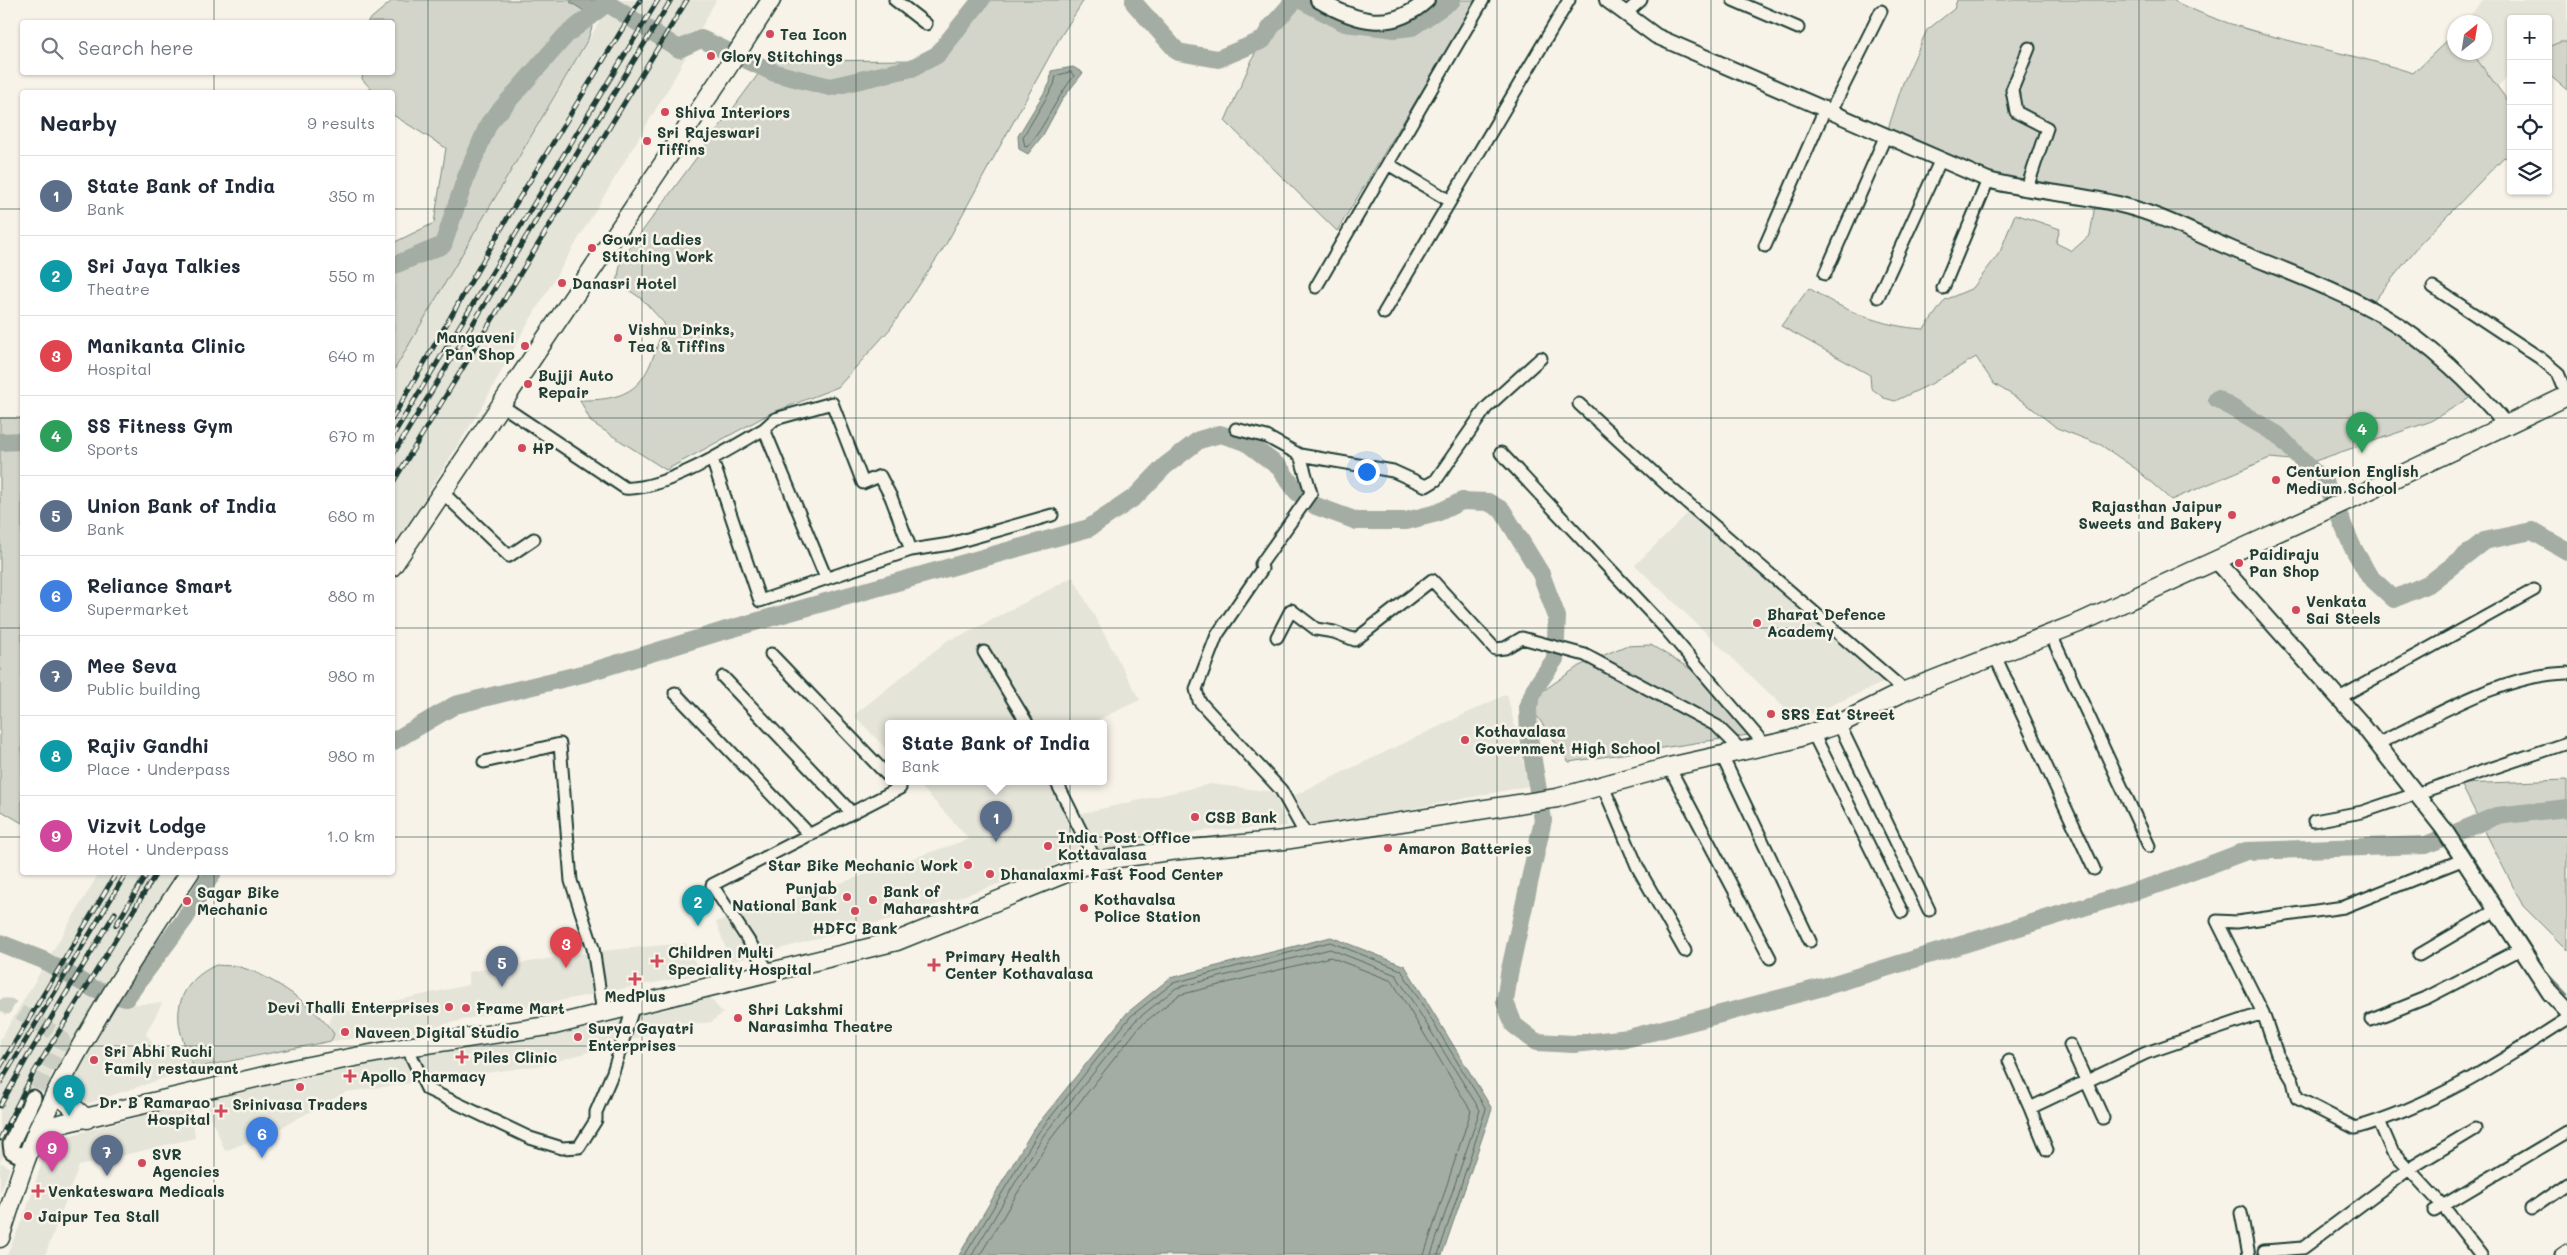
<!DOCTYPE html>
<html lang="en">
<head>
<meta charset="utf-8">
<style>
	body { margin:0; font-family:Mali,sans-serif; background:#f2f2f3; color:#1f2937 }
	.controls { position:absolute; right:15px; top:15px; display:grid; overflow:hidden; border-radius:5px; box-shadow:0 1px 4px #0004 }
	.controls button { width:45px; height:45px; display:grid; place-items:center; padding:0; border:0; border-bottom:1px solid #e0e1e3; background:#fff; color:#1f2937; font:25px sans-serif }
	.compass { position:absolute; left:2447px; top:15px; width:45px; height:45px; border-radius:50%; background:#fff; box-shadow:0 1px 4px #0004; rotate:30deg }
	.you { position:absolute; left:1366px; top:471px; width:18px; height:18px; margin:-12px; border:4px solid #fff; border-radius:50%; background:#1a73e8; box-shadow:0 0 0 8px #1a73e833 }
	.badge { display:grid; place-items:center; width:32px; height:32px; border-radius:50%; background:#d1495b; color:#fff; font-size:16px; font-weight:700 }
	.pin { position:absolute; translate:-50% -41px; filter:drop-shadow(0 1px 2px #0008) }
	.pin::after { content:''; position:absolute; top:26px; width:18px; height:15px; background:inherit; clip-path:polygon(0 0,100% 0,50% 100%) }
	.popup { position:absolute; left:885px; top:720px; width:222px; height:65px; box-sizing:border-box; display:grid; place-content:center; border-radius:5px; background:#fff; filter:drop-shadow(0 1px 4px #0005); font-size:16px; white-space:nowrap; color:#747a83 }
	.popup b { font-size:19px; color:#1f2937 }
	.popup::after { content:''; position:absolute; left:50%; top:100%; margin-left:-10px; border:10px solid transparent; border-top-color:#fff }
	.list { margin:0; padding:0; list-style:none }
	h2 { display:flex; justify-content:space-between; align-items:center; height:65px; margin:0; padding:0 20px; font-size:21px }
	h2 small { font-size:16px; font-weight:400; color:#747a83 }
	.list li { display:grid; grid-template-columns:32px 1fr auto; gap:15px; align-items:center; box-sizing:border-box; height:80px; padding:0 20px; border-top:1px solid #e0e1e3 }
	.list b { display:block; font-size:19px; white-space:nowrap }
	.list p { margin:0; font-size:16px; white-space:nowrap; color:#747a83 }
	.list em { font-size:16px; font-style:normal; color:#747a83 }
	.icon { flex:none; width:28px; height:28px; fill:none; stroke:currentColor; stroke-width:2; stroke-linecap:round; stroke-linejoin:round }
	.map { position:relative; flex:none; width:2567px; height:1255px; overflow:hidden }
	.search { position:absolute; background:#fff; box-shadow:0 1px 4px #0004; left:20px; top:20px; width:375px; height:55px; display:flex; align-items:center; gap:12px; box-sizing:border-box; padding:0 18px; border-radius:5px; color:#747a83; font-size:19px }
	.panel { position:absolute; background:#fff; box-shadow:0 1px 4px #0004; left:20px; top:90px; width:375px; height:785px; border-radius:5px }
	.map>svg:first-child { display:block }
	.built { fill:#e5e4d9 }
	.green { fill:#d3d5ca; stroke:#79897f }
	.water { fill:#a4ada3; stroke:#6f8077 }
	.lines { fill:none; stroke-linecap:round; stroke-linejoin:round }
	.shore { stroke:#546a60; stroke-width:1 }
	.stream { stroke:#6f8077; stroke-width:3 }
	.river { stroke:#a4ada3; stroke-width:18 }
	.secondary-tunnel { stroke:#cccfc4; stroke-width:15; stroke-dasharray:15 8; stroke-linecap:butt }
	.minor-casing { stroke:#1f3d34; stroke-width:15 }
	.tertiary-casing { stroke:#1f3d34; stroke-width:18 }
	.secondary-casing { stroke:#1f3d34; stroke-width:19 }
	.primary-casing { stroke:#1f3d34; stroke-width:21 }
	.trunk-casing { stroke:#1f3d34; stroke-width:21 }
	.minor { stroke:#f7f3e8; stroke-width:11 }
	.tertiary { stroke:#f7f3e8; stroke-width:14 }
	.secondary { stroke:#f7f3e8; stroke-width:15 }
	.primary { stroke:#f7f3e8; stroke-width:18 }
	.trunk { stroke:#f7f3e8; stroke-width:18 }
	.rail-casing { stroke:#1f3d34; stroke-width:5 }
	.rail { stroke:#f7f3e8; stroke-width:3; stroke-dasharray:9; stroke-linecap:butt }
	.grid { fill:none; stroke:#1f3d34; stroke-width:1; stroke-opacity:0.55 }
	.poi-dot { fill:#d1495b; stroke:#f7f3e8; stroke-width:2 }
	.labels { text-anchor:middle; dominant-baseline:central; stroke-width:5; stroke-linejoin:round; paint-order:stroke }
	.poi-label { font-size:15px; font-weight:bold; fill:#1f3d34; stroke:#f7f3e8; text-anchor:start }
</style>
</head>
<body>
<div class="map">
<svg width="2567" height="1255" viewBox="0 0 2567 1255">
	<rect width="100%" height="100%" fill="#f7f3e8"/>
	<filter id="ink" filterUnits="userSpaceOnUse"><feTurbulence type="fractalNoise" baseFrequency=".02" numOctaves="2"/><feDisplacementMap in="SourceGraphic" scale="10" xChannelSelector="R" yChannelSelector="G"/><feConvolveMatrix kernelMatrix="1 2 1 2 8 2 1 2 1" color-interpolation-filters="sRGB"/></filter>
	<g filter="url(#ink)">
		<path class="built" d="M612,0H716L671,84L521,335L482,407L393,548V372Z
			M2483,0H2567V42H2560L2548,47V19H2511V73L2497,87L2472,53L2484,52V22H2465Z
			M1690,511L1885,682L1797,720L1635,565Z
			M1073,577L1140,700L1091,723H888V751L854,715L948,640L963,635Z
			M1507,694L1529,786L1307,829L1295,795Z
			M916,781H1064L1078,814L1211,784L1274,792L1288,826L1200,831L1086,854L910,914L731,962L716,922L808,894L969,839Z
			M99,873H177L133,939L0,1162L10,1168L0,1193V1040Z
			M686,943L701,974L480,1016L413,1032L331,1041L334,1034L328,1025L333,1014L468,985V972L589,952Z
			M707,995L723,1013L711,1022L674,1027L544,1065L346,1092L273,1132L225,1151L204,1100L437,1050L567,1033L684,1005Z
			M162,1003L146,1034L155,1046L185,1044L191,1063L195,1068L86,1104L69,1089L116,1005Z
			M191,1103L195,1138L79,1166L45,1255H7L26,1211L49,1141Z"/>
		<path class="green" d="M393,0H572L571,2L595,18L588,39L393,372V243L434,223L446,148L393,115L392,92H374L362,79L363,73L392,72V22H367Z
			M980,0H1084L1059,39L945,246L890,329L838,387L769,414L666,470L591,422L580,400C642,401 648,377 664,323L642,299L617,282L621,260L768,61L930,60Z
			M1287,0H1303L1330,20L1351,27L1391,33L1417,30L1457,0H1477L1337,231L1225,121L1267,26Z
			M1957,0H2172C2245,37 2336,48 2413,73L2454,34V52L2472,53L2511,105V159L2504,157L2420,244L2370,306L2473,396L2429,422L2312,462L2270,458L2171,500L2136,469L2101,445L2057,428L2024,402L1994,384L1976,357L1931,384L1895,401L1884,398L1871,388L1870,375L1781,326L1809,288C1842,310 1883,327 1924,329L1945,300L1973,288L2000,252L2015,214L2060,229L2056,243L2072,251L2090,235L2096,199L2027,188L1886,135L1903,83L1927,30L1954,9Z
			M2560,42H2567V90L2548,74V47Z
			M0,418H22V823L0,810Z
			M1651,645L1692,670L1748,735L1569,762L1527,702L1579,666L1625,646Z
			M2567,780V950L2523,906L2461,784Z
			M216,965C224,966 235,965 243,968C272,976 317,1008 334,1034L331,1041L195,1068C189,1061 188,1051 184,1043C171,1008 182,981 216,965Z"/>
		<path class="water" d="M572,0H610L595,18L570,2Z
			M1073,67L1083,73L1063,98L1043,135L1028,154L1019,149L1018,136L1050,83L1051,71Z
			M1331,937L1405,966L1492,1109L1442,1255H959L1033,1130L1127,1013L1170,978Z"/>
		<g class="lines">
			<path class="shore" d="M1071,72L1074,76C1056,98 1046,125 1028,146L1025,147L1023,137L1054,85L1056,76Z
				M965,1255L1038,1133L1131,1016L1173,983L1330,942L1401,970L1486,1109L1438,1255
				M972,1255L1043,1136L1135,1021L1176,988L1330,949L1396,975L1480,1110L1431,1255
				M980,1255L1049,1141L1140,1026L1179,995L1330,957L1392,981L1471,1111L1424,1255"/>
			<path class="stream" d="M2456,832L2548,975L2567,995"/>
			<path class="river" d="M1134,0V3L1178,52L1218,59L1263,40L1271,27L1295,0
				M1301,0L1345,23L1395,29L1412,27L1452,0
				M392,266L443,245L466,177L489,123L566,35L607,3L679,49L701,39L775,73L830,87L912,68L937,55L981,0
				M2217,399L2278,435L2326,485L2352,546L2369,576L2394,599L2430,583L2484,541L2532,531L2567,551
				M0,442L22,441
				M392,742L455,705L586,673L723,631L1089,528L1135,497L1165,466L1199,440L1220,434L1246,442L1279,467L1297,492L1316,506L1357,521H1406L1437,513L1462,501L1488,502L1502,510L1541,574L1557,617L1555,659L1535,688L1528,707L1529,737L1543,820L1509,974L1505,1002L1514,1025L1536,1042L1574,1044L1629,1038L1827,986L2159,884L2246,851L2426,845L2496,816L2567,808
				M0,943L43,960L94,989L126,998L184,920L213,872"/>
			<path class="secondary-tunnel" d="M0,1010L4,1006H9L60,1036L63,1041L33,1098"/>
			<g class="minor-casing">
				<path id="minor" d="M895,0L926,24
					M1733,0L1798,28
					M1625,14L1641,0
					M1831,111L1881,11
					M1388,164L1450,201
					M2027,188L2047,128L2016,112L2012,90L2029,48
					M1765,246L1825,109
					M1825,274L1886,135
					M1316,287L1483,0
					M2433,287L2540,358L2558,373L2567,395
					M1943,288L1988,180
					M1878,297L1941,159
					M1384,313L1569,0
					M1579,404L1668,486L1905,691
					M501,405L625,488C663,491 730,449 764,429L826,578
					M764,429L775,419L832,403L863,483L880,476L891,497L911,550
					M1236,429L1267,437L1300,455L1393,471L1426,486L1436,480L1486,408L1541,358
					M1501,453L1665,628L1765,745
					M1300,455L1311,493L1261,564L1262,569L1217,635L1196,689L1199,701L1281,790L1307,837
					M712,459L760,601L911,550L950,544L1052,515
					M442,492L509,556L534,539
					M2051,635L2149,846
					M1277,637L1291,610L1316,629L1334,632L1355,640L1432,580L1495,649L1505,648L1522,638L1585,655L1717,726L1742,751
					M984,652L1027,723
					M771,654L888,776
					M1995,656L2094,869
					M723,677L852,813
					M675,693L810,835
					M2339,698L2534,590
					M1839,724L1929,910
					M1813,733L1902,912
					M2377,744C2436,716 2500,675 2567,673
					M1722,756L1810,941
					M484,762L560,744L571,881L593,948L603,1013
					M1669,767L1770,958
					M1056,781L1096,861
					M1602,784L1638,868L1685,951
					M2314,821L2362,812L2567,743
					M2419,955L2496,910
					M769,972L712,885L900,788L893,781
					M2263,1013L2277,1054L2293,1081L2297,1098L2355,1128C2431,1107 2500,1062 2567,1019
					M2371,1020L2426,998L2521,949
					M2070,1045L2103,1118
					M407,1047L427,1089L530,1138L562,1148L579,1147L596,1120V1112L613,1072L634,1005
					M2009,1061L2030,1108
					M2379,1121L2392,1151L2443,1206L2481,1255
					M2047,1150L2030,1108L2146,1053L2263,1013L2217,921L2237,922L2344,907L2462,860
					M2531,1209L2567,1184
					M2434,1211L2567,1132
					M2241,1213L2249,1255
					M2264,1251L2303,1248L2409,1169L2475,1129
					M2561,1255L2567,1251"/>
			</g>
			<g class="tertiary-casing">
				<path id="tertiary" d="M1318,0C1356,22 1391,33 1427,0
					M1607,0L1656,36L1988,180C2033,193 2080,193 2125,206C2161,215 2196,234 2230,248C2280,269 2340,290 2385,317C2430,344 2473,385 2506,425"/>
			</g>
			<g class="secondary-casing">
				<path id="secondary" d="M2216,560L2360,722L2443,828L2550,993L2567,1011
					M27,1159L12,1151L11,1144L33,1098"/>
			</g>
			<g class="primary-casing">
				<path id="primary" d="M56,1093L87,1119
					M38,1129L298,1068L407,1047L554,1025L897,941L1096,861L1170,851L1284,840L1557,798L1669,767L1791,740L1839,724L1905,691L2081,622L2359,495L2567,396"/>
			</g>
			<g class="trunk-casing">
				<path id="trunk" d="M392,567L728,67L771,0
					M0,1238C12,1201 23,1162 39,1127C81,1037 135,955 190,872"/>
			</g>
			<use href="#minor" class="minor"/>
			<use href="#tertiary" class="tertiary"/>
			<use href="#secondary" class="secondary"/>
			<use href="#primary" class="primary"/>
			<use href="#trunk" class="trunk"/>
			<g class="rail-casing">
				<path id="rail" d="M392,419L512,210L640,0
					M392,437L658,0
					M392,456L671,0
					M392,484L687,0
					M116,925L148,872
					M0,1067L117,872
					M0,1083L127,872
					M0,1106L28,1056L115,913
					M0,1139L33,1074L157,872"/>
			</g>
			<use href="#rail" class="rail"/>
		</g>
	</g>
	<path class="grid" d="M214,0V22M428,0V1255M642,0V1255M856,0V1255M1070,0V1255M1284,0V1255M1497,0V1255M1711,0V1255M1925,0V1255M2139,0V1255M2353,0V1255M214,72V92M0,209H22M392,209H2567M0,418H22M392,418H2567M0,628H22M392,628H2567M0,837H22M392,837H2567M214,872V1255M0,1046H2567"/>
	<g class="poi-dot">
		<circle cx="770" cy="34" r="5"/>
		<circle cx="711" cy="56" r="5"/>
		<circle cx="665" cy="112" r="5"/>
		<circle cx="647" cy="141" r="5"/>
		<circle cx="592" cy="248" r="5"/>
		<circle cx="562" cy="283" r="5"/>
		<circle cx="618" cy="338" r="5"/>
		<circle cx="525" cy="346" r="5"/>
		<circle cx="528" cy="384" r="5"/>
		<circle cx="522" cy="448" r="5"/>
		<circle cx="2276" cy="480" r="5"/>
		<circle cx="2232" cy="515" r="5"/>
		<circle cx="2239" cy="563" r="5"/>
		<circle cx="2296" cy="610" r="5"/>
		<circle cx="1757" cy="623" r="5"/>
		<circle cx="1771" cy="714" r="5"/>
		<circle cx="1465" cy="740" r="5"/>
		<circle cx="1195" cy="817" r="5"/>
		<circle cx="1048" cy="846" r="5"/>
		<circle cx="1388" cy="848" r="5"/>
		<circle cx="968" cy="865" r="5"/>
		<circle cx="990" cy="874" r="5"/>
		<circle cx="847" cy="897" r="5"/>
		<circle cx="873" cy="900" r="5"/>
		<circle cx="187" cy="901" r="5"/>
		<circle cx="1084" cy="908" r="5"/>
		<circle cx="855" cy="911" r="5"/>
		<path d="M654.5 953.5h5v5h5v5h-5v5h-5v-5h-5v-5h5z"/>
		<path d="M931.5 957.5h5v5h5v5h-5v5h-5v-5h-5v-5h5z"/>
		<path d="M632.5 971.5h5v5h5v5h-5v5h-5v-5h-5v-5h5z"/>
		<circle cx="449" cy="1007" r="5"/>
		<circle cx="466" cy="1008" r="5"/>
		<circle cx="738" cy="1018" r="5"/>
		<circle cx="345" cy="1032" r="5"/>
		<circle cx="578" cy="1037" r="5"/>
		<path d="M459.5 1049.5h5v5h5v5h-5v5h-5v-5h-5v-5h5z"/>
		<circle cx="94" cy="1060" r="5"/>
		<path d="M347.5 1068.5h5v5h5v5h-5v5h-5v-5h-5v-5h5z"/>
		<circle cx="300" cy="1087" r="5"/>
		<path d="M218.5 1103.5h5v5h5v5h-5v5h-5v-5h-5v-5h5z"/>
		<circle cx="142" cy="1163" r="5"/>
		<path d="M35.5 1183.5h5v5h5v5h-5v5h-5v-5h-5v-5h5z"/>
		<circle cx="28" cy="1216" r="5"/>
	</g>
	<g class="labels">
		<g class="poi-label">
			<text x="780" y="34">Tea Icon</text>
			<text x="721" y="56">Glory Stitchings</text>
			<text x="675" y="112">Shiva Interiors</text>
			<text x="657" y="132">Sri Rajeswari<tspan x="657" dy="17">Tiffins</tspan></text>
			<text x="602" y="239">Gowri Ladies<tspan x="602" dy="17">Stitching Work</tspan></text>
			<text x="572" y="283">Danasri Hotel</text>
			<text x="628" y="329">Vishnu Drinks,<tspan x="628" dy="17">Tea &amp; Tiffins</tspan></text>
			<text x="515" y="337" text-anchor="end">Mangaveni<tspan x="515" dy="17">Pan Shop</tspan></text>
			<text x="538" y="375">Bujji Auto<tspan x="538" dy="17">Repair</tspan></text>
			<text x="532" y="448">HP</text>
			<text x="2286" y="471">Centurion English<tspan x="2286" dy="17">Medium School</tspan></text>
			<text x="2222" y="506" text-anchor="end">Rajasthan Jaipur<tspan x="2222" dy="17">Sweets and Bakery</tspan></text>
			<text x="2249" y="554">Paidiraju<tspan x="2249" dy="17">Pan Shop</tspan></text>
			<text x="2306" y="601">Venkata<tspan x="2306" dy="17">Sai Steels</tspan></text>
			<text x="1767" y="614">Bharat Defence<tspan x="1767" dy="17">Academy</tspan></text>
			<text x="1781" y="714">SRS Eat Street</text>
			<text x="1475" y="731">Kothavalasa<tspan x="1475" dy="17">Government High School</tspan></text>
			<text x="1205" y="817">CSB Bank</text>
			<text x="1058" y="837">India Post Office<tspan x="1058" dy="17">Kottavalasa</tspan></text>
			<text x="1398" y="848">Amaron Batteries</text>
			<text x="958" y="865" text-anchor="end">Star Bike Mechanic Work</text>
			<text x="1000" y="874">Dhanalaxmi Fast Food Center</text>
			<text x="837" y="888" text-anchor="end">Punjab<tspan x="837" dy="17">National Bank</tspan></text>
			<text x="883" y="891">Bank of<tspan x="883" dy="17">Maharashtra</tspan></text>
			<text x="197" y="892">Sagar Bike<tspan x="197" dy="17">Mechanic</tspan></text>
			<text x="1094" y="899">Kothavalsa<tspan x="1094" dy="17">Police Station</tspan></text>
			<text x="855" y="928" text-anchor="middle">HDFC Bank</text>
			<text x="668" y="952">Children Multi<tspan x="668" dy="17">Speciality Hospital</tspan></text>
			<text x="945" y="956">Primary Health<tspan x="945" dy="17">Center Kothavalasa</tspan></text>
			<text x="635" y="996" text-anchor="middle">MedPlus</text>
			<text x="439" y="1007" text-anchor="end">Devi Thalli Enterprises</text>
			<text x="476" y="1008">Frame Mart</text>
			<text x="748" y="1009">Shri Lakshmi<tspan x="748" dy="17">Narasimha Theatre</tspan></text>
			<text x="588" y="1028">Surya Gayatri<tspan x="588" dy="17">Enterprises</tspan></text>
			<text x="355" y="1032">Naveen Digital Studio</text>
			<text x="104" y="1051">Sri Abhi Ruchi<tspan x="104" dy="17">Family restaurant</tspan></text>
			<text x="473" y="1057">Piles Clinic</text>
			<text x="360" y="1076">Apollo Pharmacy</text>
			<text x="210" y="1102" text-anchor="end">Dr. B Ramarao<tspan x="210" dy="17">Hospital</tspan></text>
			<text x="300" y="1104" text-anchor="middle">Srinivasa Traders</text>
			<text x="152" y="1154">SVR<tspan x="152" dy="17">Agencies</tspan></text>
			<text x="48" y="1191">Venkateswara Medicals</text>
			<text x="38" y="1216">Jaipur Tea Stall</text>
		</g>
	</g>
</svg>
<div class="controls">
<button>+</button>
<button>−</button>
<button><svg class="icon" aria-label="locate" viewBox="0 0 24 24"><circle cx="12" cy="12" r="6"/><path d="M12 2v4M12 18v4M2 12h4M18 12h4"/></svg></button>
<button><svg class="icon" aria-label="layers" viewBox="0 0 24 24"><path d="M12 4l9 5-9 5-9-5zM3 14l9 5 9-5"/></svg></button>
</div>
<svg class="compass" viewBox="-18 -18 36 36"><path d="M0-13l5 13h-10z" fill="#e53935"/><path d="M0 13l5-13h-10z" fill="#747a83"/></svg>
<div class="you"></div>
<div class="pin badge" style="left:996px;top:842px;background:#5c6f8a">1</div>
<div class="popup"><b>State Bank of India</b>Bank</div>
<div class="pin badge" style="left:698px;top:926px;background:#0f9aa8">2</div>
<div class="pin badge" style="left:566px;top:968px;background:#e0444e">3</div>
<div class="pin badge" style="left:2362px;top:453px;background:#2e9e5b">4</div>
<div class="pin badge" style="left:502px;top:987px;background:#5c6f8a">5</div>
<div class="pin badge" style="left:262px;top:1158px;background:#3f7fe0">6</div>
<div class="pin badge" style="left:107px;top:1176px;background:#5c6f8a">7</div>
<div class="pin badge" style="left:69px;top:1116px;background:#0f9aa8">8</div>
<div class="pin badge" style="left:52px;top:1172px;background:#d1479c">9</div>
<div class="search"><svg class="icon" aria-label="search" viewBox="0 0 24 24"><circle cx="10" cy="10" r="6"/><path d="M15 15l6 6"/></svg>Search here</div>
<section class="panel">
<h2>Nearby<small>9 results</small></h2>
<ul class="list">
<li><span class="badge" style="background:#5c6f8a">1</span><div><b>State Bank of India</b><p>Bank</p></div><em>350 m</em></li>
<li><span class="badge" style="background:#0f9aa8">2</span><div><b>Sri Jaya Talkies</b><p>Theatre</p></div><em>550 m</em></li>
<li><span class="badge" style="background:#e0444e">3</span><div><b>Manikanta Clinic</b><p>Hospital</p></div><em>640 m</em></li>
<li><span class="badge" style="background:#2e9e5b">4</span><div><b>SS Fitness Gym</b><p>Sports</p></div><em>670 m</em></li>
<li><span class="badge" style="background:#5c6f8a">5</span><div><b>Union Bank of India</b><p>Bank</p></div><em>680 m</em></li>
<li><span class="badge" style="background:#3f7fe0">6</span><div><b>Reliance Smart</b><p>Supermarket</p></div><em>880 m</em></li>
<li><span class="badge" style="background:#5c6f8a">7</span><div><b>Mee Seva</b><p>Public building</p></div><em>980 m</em></li>
<li><span class="badge" style="background:#0f9aa8">8</span><div><b>Rajiv Gandhi</b><p>Place · Underpass</p></div><em>980 m</em></li>
<li><span class="badge" style="background:#d1479c">9</span><div><b>Vizvit Lodge</b><p>Hotel · Underpass</p></div><em>1.0 km</em></li>
</ul>
</section>
</div>
</body>
</html>
